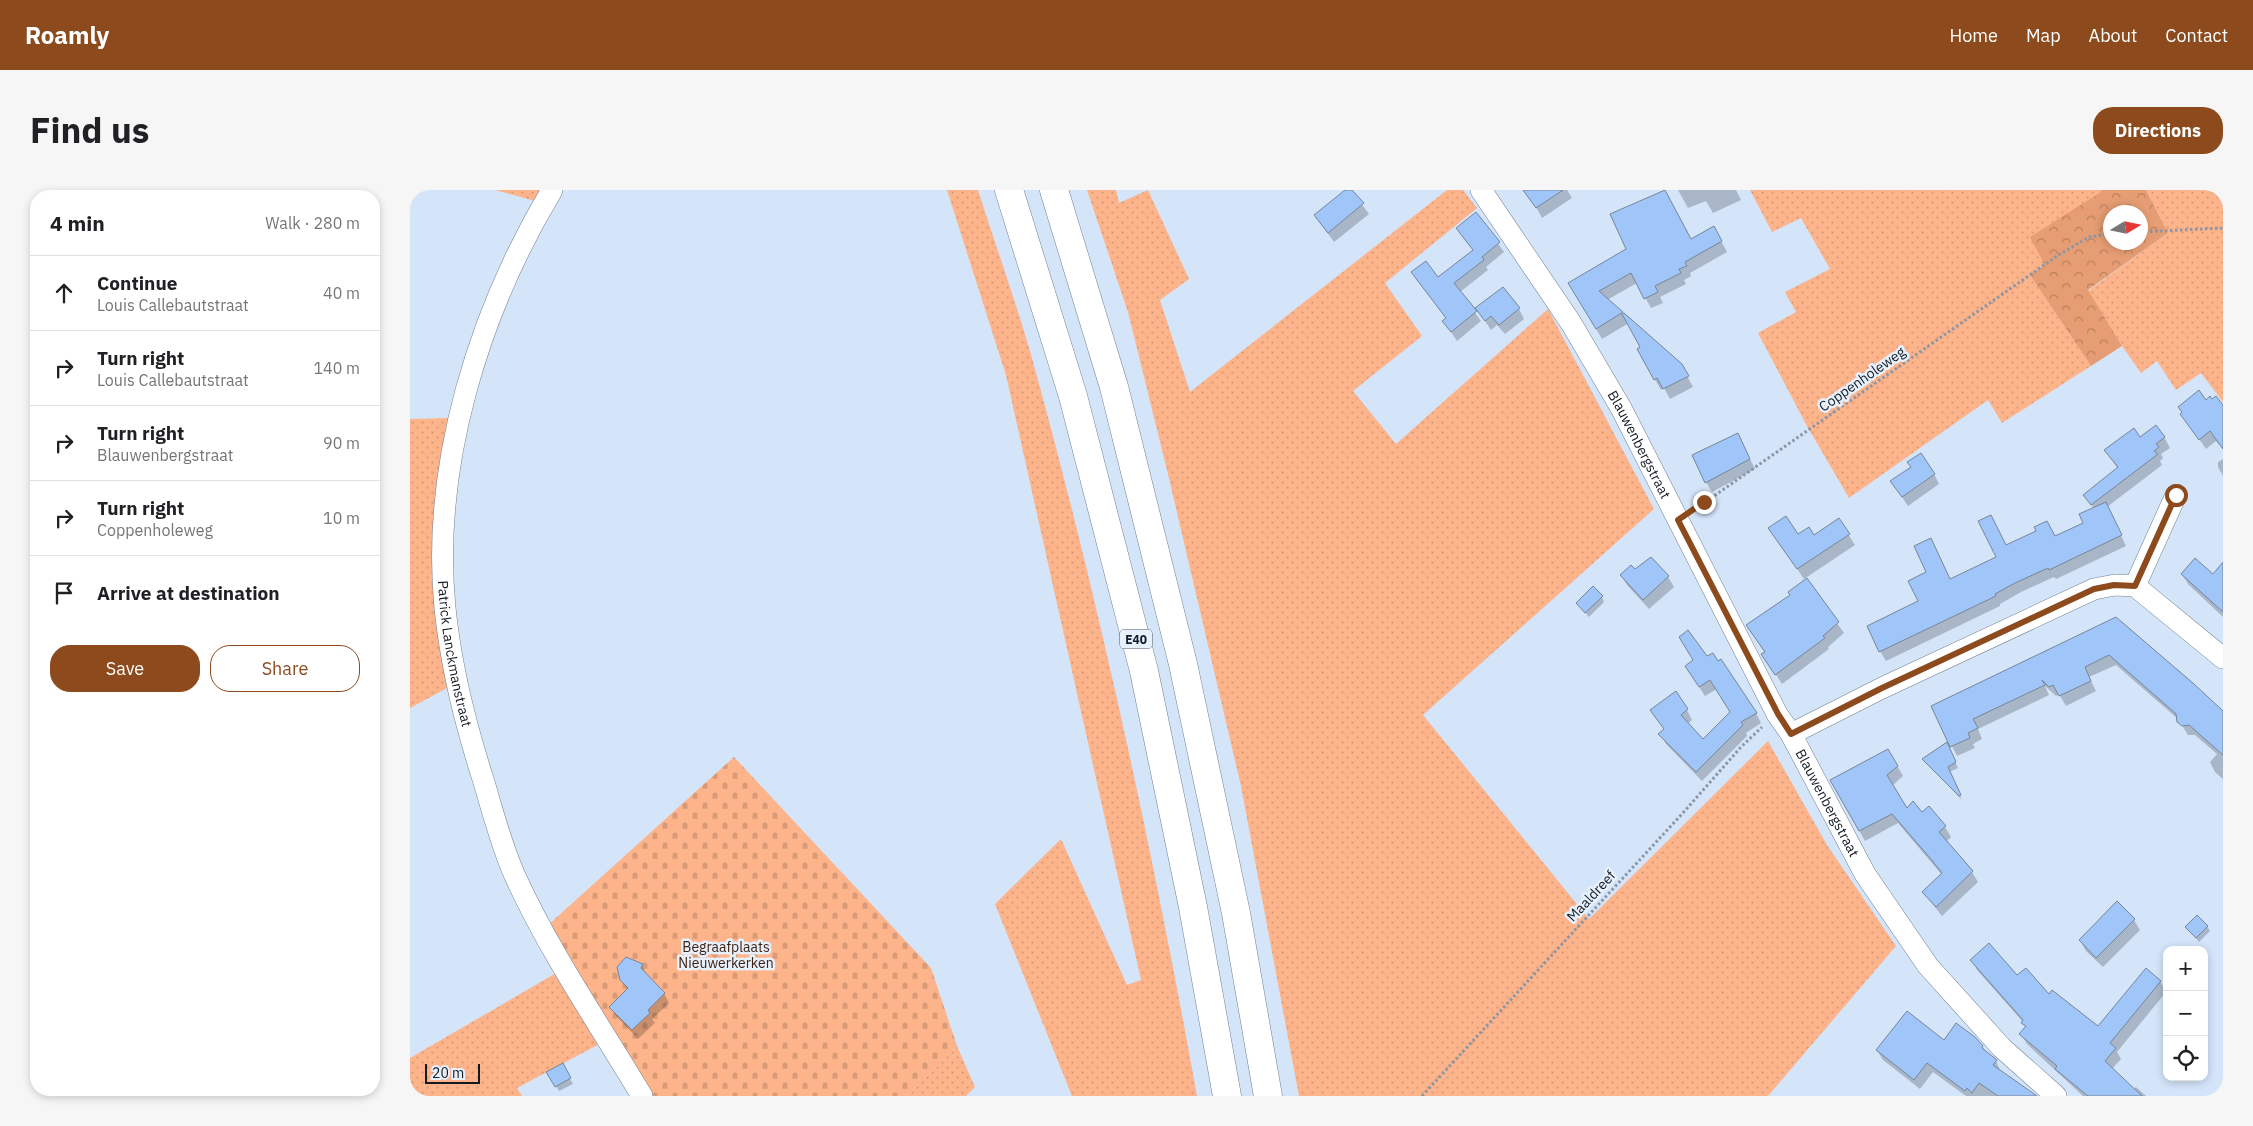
<!DOCTYPE html>
<html lang="en">
<head>
<meta charset="utf-8">
<style>
	body { margin:0; font-family:"IBM Plex Sans",sans-serif; background:#f6f6f6; color:#202124 }
	.controls { position:absolute; right:15px; bottom:15px; display:grid; overflow:hidden; border-radius:10px; box-shadow:0 2px 8px #0003 }
	.controls button { width:45px; height:45px; display:grid; place-items:center; padding:0; border:0; border-bottom:1px solid #e0e0e0; background:#fff; color:#202124; font:25px sans-serif }
	.compass { position:absolute; left:1693px; top:15px; width:45px; height:45px; border-radius:50%; background:#fff; box-shadow:0 2px 8px #0003; rotate:80deg }
	.scale { position:absolute; left:15px; bottom:12px; width:55px; box-sizing:border-box; padding-left:5px; border:2px solid #141a21; border-top:0; font-size:14px; line-height:18px; white-space:nowrap; color:#141a21; -webkit-text-stroke:4px #e7f0fd; paint-order:stroke }
	.stop { position:absolute; width:15px; height:15px; margin:-11px; border:4px solid #8d4a1c; border-radius:50%; background:#fff }
	.stop.end { background:#8d4a1c; border-color:#fff; box-shadow:0 1px 5px #0008 }
	.list { margin:0; padding:0; list-style:none }
	h2 { display:flex; justify-content:space-between; align-items:center; height:65px; margin:0; padding:0 20px; font-size:21px }
	h2 small { font-size:16px; font-weight:400; color:#757577 }
	.list li { display:grid; grid-template-columns:32px 1fr auto; gap:15px; align-items:center; box-sizing:border-box; height:75px; padding:0 20px; border-top:1px solid #e0e0e0 }
	.list b { display:block; font-size:19px; white-space:nowrap }
	.list p { margin:0; font-size:16px; white-space:nowrap; color:#757577 }
	.list em { font-size:16px; font-style:normal; color:#757577 }
	.actions { display:flex; gap:10px; padding:15px 20px }
	.actions a { flex:1; padding:11px 0; border:1px solid #8d4a1c; border-radius:20px; text-align:center; font-size:18px; color:#8d4a1c }
	.actions .main { background:#8d4a1c; color:#fff }
	.icon { flex:none; width:28px; height:28px; fill:none; stroke:currentColor; stroke-width:2; stroke-linecap:round; stroke-linejoin:round }
	.map { position:relative; flex:none; width:1813px; height:906px; overflow:hidden; border-radius:20px }
	header { display:flex; align-items:center; gap:30px; box-sizing:border-box; height:70px; padding:0 25px; background:#8d4a1c; color:#fff }
	header strong { font-size:24px }
	nav { display:flex; gap:28px; margin-inline-start:auto; font-size:18px }
	.intro { display:flex; align-items:center; justify-content:space-between; box-sizing:border-box; height:120px; padding:0 30px }
	h1 { margin:0; font-size:35px }
	.button { padding:12px 22px; border-radius:20px; background:#8d4a1c; color:#fff; font-size:18px; font-weight:700 }
	main { display:flex; gap:30px; padding:0 30px }
	aside { flex:1; background:#fff; border-radius:20px; box-shadow:0 2px 8px #0003 }
	.map>svg:first-child { display:block }
	.grass { fill:url(#grass-dots) }
	.forest { fill:url(#forest-crowns); fill-rule:evenodd }
	.cemetery { fill:url(#cemetery-stones) }
	.shadow { fill:#0003 }
	.building { fill:#a0c6f9; stroke:#768598 }
	.lines { fill:none; stroke-linecap:round; stroke-linejoin:round }
	.minor-casing { stroke:#718093; stroke-width:22 }
	.highway-casing { stroke:#718093; stroke-width:29 }
	.path { stroke:#8a96a5; stroke-width:3; stroke-dasharray:2.5 2.5; stroke-linecap:butt }
	.minor { stroke:#fff; stroke-width:21 }
	.highway { stroke:#fff; stroke-width:28 }
	.route { stroke:#8d4a1c; stroke-width:6 }
	.labels { text-anchor:middle; dominant-baseline:central; stroke-width:5; stroke-linejoin:round; paint-order:stroke }
	.shield { fill:#e7f0fd; stroke:#535a63; stroke-width:1 }
	.shield-label { font-size:12px; font-weight:bold; fill:#141a21 }
	.street-label { font-size:14px; fill:#141a21; stroke:#e7f0fd }
	.park-label { font-size:14px; fill:#402210; stroke:#e7f0fd }
</style>
</head>
<body>
<header>
<strong>Roamly</strong>
<nav><a>Home</a><a>Map</a><a>About</a><a>Contact</a></nav>
</header>
<div class="intro"><h1>Find us</h1><a class="button">Directions</a></div>
<main>
<aside>
<h2>4 min<small>Walk · 280 m</small></h2>
<ul class="list">
<li><svg class="icon" aria-label="ahead" viewBox="0 0 24 24"><path d="M12 20V5M6 11l6-6 6 6"/></svg><div><b>Continue</b><p>Louis Callebautstraat</p></div><em>40 m</em></li>
<li><svg class="icon" aria-label="right" viewBox="0 0 24 24"><path d="M7 20v-9h11M14 6l5 5-5 5"/></svg><div><b>Turn right</b><p>Louis Callebautstraat</p></div><em>140 m</em></li>
<li><svg class="icon" aria-label="right" viewBox="0 0 24 24"><path d="M7 20v-9h11M14 6l5 5-5 5"/></svg><div><b>Turn right</b><p>Blauwenbergstraat</p></div><em>90 m</em></li>
<li><svg class="icon" aria-label="right" viewBox="0 0 24 24"><path d="M7 20v-9h11M14 6l5 5-5 5"/></svg><div><b>Turn right</b><p>Coppenholeweg</p></div><em>10 m</em></li>
<li><svg class="icon" aria-label="arrive" viewBox="0 0 24 24"><path d="M6 21V4h12l-3 4 3 4H6"/></svg><div><b>Arrive at destination</b></div></li>
</ul>
<div class="actions"><a class="main">Save</a><a>Share</a></div>
</aside>
<div class="map">
<svg width="1813" height="906" viewBox="0 0 1813 906">
	<defs>
		<pattern id="grass-dots" width="8" height="8" patternUnits="userSpaceOnUse" patternTransform="scale(1.25)"><rect width="8" height="8" fill="#fdb48a"/><path d="M2 2h.1M6 6h.1" fill="none" stroke="#d89a77" stroke-width="1.8" stroke-linecap="round"/></pattern>
		<pattern id="forest-crowns" width="20" height="18" patternUnits="userSpaceOnUse" patternTransform="scale(1.25)"><rect width="20" height="18" fill="#e69d73"/><path d="M2 6a3 3 0 1 1 6 0M12 15a3 3 0 1 1 6 0" fill="none" stroke="#b97f5e"/></pattern>
		<pattern id="cemetery-stones" width="16" height="16" patternUnits="userSpaceOnUse" patternTransform="scale(1.25)"><rect width="16" height="16" fill="#fdb48a"/><path d="M2 7V4a2 2 0 0 1 4 0v3zM10 15v-3a2 2 0 0 1 4 0v3z" fill="#d89a77"/></pattern>
	</defs>
	<rect width="100%" height="100%" fill="#d4e4f9"/>
	<path class="grass" d="M85,0H137L129,12Z
		M537,0H568C585,53 604,107 620,161C688,406 742,656 787,906H662L585,714L651,649L717,795L731,790L596,185Z
		M677,0H706L709,13L738,0L779,89L750,110L780,202L1037,0H1053L1067,18L975,93L1012,146L943,201L986,254L1138,119L1244,319L1013,525L1179,729L1358,551L1417,655L1486,756L1358,906H889L831,596L758,284L718,122Z
		M1340,0H1690L1692,2L1635,75L1620,85L1681,176L1592,233L1578,210L1439,308L1397,236L1348,143L1386,122L1375,102L1420,79L1391,28L1362,42Z
		M1736,0H1813V212L1791,183L1766,200L1747,171L1731,183L1712,156L1678,101L1758,43Z
		M42,228L39,497L0,518V229Z
		M148,782L193,852L107,898L112,906H0V868Z
		M547,856L565,897L556,906H497Z"/>
	<path class="forest" d="M1690,0H1736L1758,43L1678,100L1712,156L1681,176L1620,85L1635,75L1620,47L1691,2ZM1700,22H1730V52H1700Z"/>
	<path class="cemetery" d="M324,567L521,778L547,856L497,906H238L136,737Z"/>
	<path class="shadow" d="M937,0H941L959,24L924,52L905,26Z
		M1117,0H1157L1162,8L1132,28Z
		M1268,0H1326L1331,10L1303,23L1296,11L1278,18Z
		M1066,23L1094,62L1076,77L1078,80L1050,102L1071,131L1047,151L1034,131L1037,129L1003,82L1028,89L1068,64L1047,38Z
		M1304,38L1317,62L1280,83L1281,86L1274,90L1276,94L1250,107L1253,113L1241,118L1227,93L1197,110L1271,175L1283,197L1260,209L1254,198L1251,200L1228,160L1232,158L1219,133L1192,149L1159,93L1281,51Z
		M1067,119H1109L1114,129L1095,144L1087,135L1081,140Z
		M1796,211L1813,223V259L1806,251L1796,259L1772,224Z
		M1754,247L1760,258L1751,264L1753,268L1750,271L1752,275L1697,317L1716,356L1646,389L1644,387L1611,402L1590,414V416L1476,471L1470,461L1509,411L1540,390L1588,367L1597,357L1645,348L1675,334L1684,319L1675,305L1708,279L1696,261L1729,249Z
		M1333,255L1345,279L1302,302L1296,292Z
		M1813,269V286L1808,277V272Z
		M1524,284L1529,294L1498,316L1482,292Z
		M1429,330L1445,355L1394,389L1360,339L1388,346L1404,347Z
		M1772,384L1803,385L1813,384V427L1778,394Z
		M1211,385L1258,387L1264,397L1239,419L1217,395Z
		M1397,390L1434,443L1418,457L1419,459L1372,494L1359,474L1355,463L1338,436L1381,406Z
		M1192,407L1194,412L1179,427L1167,413Z
		M1705,429L1813,524V589L1805,582L1800,572L1807,564L1785,545H1778L1768,529L1706,475L1679,487L1686,501L1656,516L1649,504L1646,506L1635,496L1639,505L1568,539L1572,549L1563,554L1565,558L1547,566L1522,517Z
		M1297,468L1346,523L1351,533L1336,543L1337,546L1292,591L1256,554L1250,544L1255,540L1242,520H1277L1282,530L1277,534L1293,551L1321,522L1307,499L1295,506L1282,486Z
		M1539,558L1548,578L1539,582L1552,610L1514,570Z
		M1478,560L1493,586L1482,596L1496,619L1512,624L1519,618L1535,637L1541,647L1536,652L1562,682L1568,692L1532,726L1513,702L1532,685L1488,633L1455,651L1422,591Z
		M1724,730L1730,740L1693,777L1676,761L1670,750Z
		M1797,736L1800,741L1789,752L1777,737Z
		M1562,770L1607,787L1688,838L1750,791L1756,802L1707,862L1711,869L1702,879L1723,899L1726,897L1736,906H1673L1617,854L1611,844L1616,838L1613,832L1567,780Z
		M232,775L237,786L254,803L259,813L242,829L245,833L228,849L206,826L200,817L217,799L212,789Z
		M1534,852L1572,857L1586,871L1591,882L1624,906H1556L1523,882L1510,899L1473,870L1467,860Z
		M152,875L163,894L149,901L138,883Z"/>
	<path class="building" d="M935,0H942L954,13L918,43L904,25Z
		M1113,0H1153L1126,18Z
		M1255,0L1281,49L1304,36L1312,51L1275,72L1277,76L1269,79L1271,83L1245,96L1248,102L1234,109L1221,83L1189,101L1213,122L1186,139L1158,93L1216,59L1200,24Z
		M1066,22L1090,52L1072,67L1074,70L1044,93L1067,121L1041,142L1032,131L1036,128L1001,82L1016,71L1028,87L1063,60L1046,38Z
		M1093,97L1110,118L1089,135L1081,126L1075,131L1065,118Z
		M1214,123L1272,174L1279,186L1253,199L1247,188L1244,190L1227,159L1230,157L1212,124Z
		M1789,200L1796,210L1800,206L1802,209L1806,206L1813,215V259L1800,241L1789,250L1770,224L1772,222L1768,217Z
		M1746,235L1755,247L1746,254L1749,257L1744,261L1748,264L1681,315L1673,305L1708,277L1694,260L1724,238L1730,247Z
		M1328,243L1340,269L1295,293L1282,265Z
		M1511,263L1525,284L1492,307L1480,291L1501,277L1497,272Z
		M1696,312L1712,345L1639,380L1638,378L1605,393L1585,404L1586,406L1469,462L1457,436L1508,411L1498,391L1516,382L1504,356L1521,348L1540,389L1586,367L1568,331L1581,325L1596,355L1626,341L1624,337L1637,331L1645,346L1673,333L1669,324Z
		M1376,326L1388,344L1399,337L1404,345L1429,328L1440,344L1387,379L1358,338Z
		M1241,367L1259,386L1233,410L1210,385L1221,375L1225,379Z
		M1785,368L1803,384L1813,372V422L1771,384Z
		M1397,388L1429,432L1413,446L1415,448L1365,485L1351,464L1355,462L1336,435L1380,405L1378,402Z
		M1183,396L1193,406L1175,423L1166,413Z
		M1706,427L1784,494L1813,521V565L1779,535L1772,536L1767,532L1766,524L1699,465L1675,477L1681,491L1649,506L1643,495L1639,497L1632,490L1635,495L1563,529L1568,538L1558,543L1560,548L1540,557L1521,516Z
		M1278,440L1297,466L1303,463L1308,471L1311,469L1347,523L1331,532L1333,535L1286,582L1248,544L1254,539L1240,520L1266,501L1278,519L1271,525L1293,549L1320,522L1300,490L1289,497L1275,476L1283,470L1269,447Z
		M1537,552L1546,572L1538,577L1551,605L1549,606L1512,569Z
		M1478,559L1488,576L1477,585L1497,618L1503,611L1512,622L1519,616L1536,636L1529,642L1563,681L1526,717L1512,702L1532,683L1520,668L1482,624L1449,641L1420,590Z
		M1707,711L1725,729L1686,768L1669,750Z
		M1787,725L1798,736L1786,748L1775,737Z
		M1579,753L1607,785L1616,778L1639,804L1642,800L1688,836L1736,778L1751,791L1700,853L1706,858L1695,871L1732,906H1678L1645,879L1647,876L1609,844L1616,836L1611,833L1613,830L1560,770Z
		M216,767L233,774L231,778L255,803L238,820L240,823L222,840L199,817L218,798L210,790L207,777Z
		M1497,821L1534,850L1546,833L1565,847L1573,856L1572,858L1587,870L1583,875L1627,906H1588L1569,893L1562,903L1557,898L1555,901L1517,873L1504,890L1466,860Z
		M153,873L161,888L145,897L136,882Z"/>
	<g class="lines">
		<g class="minor-casing">
			<g id="minor">
				<path id="s1" d="M142,0C69,122 21,275 35,418C41,477 55,533 73,589C83,622 91,655 105,686C140,763 189,834 232,906"/>
				<path id="s2" d="M1071,0L1161,133L1211,218L1367,524L1381,544L1455,684L1518,776L1592,858L1646,906"/>
				<path d="M1725,396L1766,305"/>
				<path d="M1381,544L1472,498L1684,399L1705,395L1725,396L1813,468"/>
			</g>
		</g>
		<g class="highway-casing">
			<path id="highway" d="M599,0L663,206L734,481L783,717L817,906
				M644,0L704,197L773,474L826,723L858,906"/>
		</g>
		<path class="path" d="M1730,42L1813,38
			M1284,320L1647,66L1679,47L1700,44
			M1012,906L1272,624L1331,557L1352,537"/>
		<use href="#minor" class="minor"/>
		<use href="#highway" class="highway"/>
	</g>
	<g class="lines">
		<path class="route" d="M1294,312L1268,330L1368,524L1381,544L1472,498L1684,399L1704,395L1725,396L1766,305"/>
	</g>
	<g class="labels">
		<rect class="shield" x="710" y="439.5" width="32" height="19" rx="4"/>
		<g class="shield-label">
			<text x="726" y="449">E40</text>
		</g>
		<g class="street-label">
			<text transform="translate(1452 189) rotate(-35)">Coppenholeweg</text>
			<text stroke="none"><textPath href="#s2" startOffset="300">Blauwenbergstraat</textPath></text>
			<text stroke="none"><textPath href="#s1" startOffset="485">Patrick Lanckmanstraat</textPath></text>
			<text stroke="none"><textPath href="#s2" startOffset="705">Blauwenbergstraat</textPath></text>
			<text transform="translate(1181 706) rotate(-47)">Maaldreef</text>
		</g>
		<g class="park-label">
			<text x="316" y="757">Begraafplaats<tspan x="316" dy="16">Nieuwerkerken</tspan></text>
		</g>
	</g>
</svg>
<div class="controls">
<button>+</button>
<button>−</button>
<button><svg class="icon" aria-label="locate" viewBox="0 0 24 24"><circle cx="12" cy="12" r="6"/><path d="M12 2v4M12 18v4M2 12h4M18 12h4"/></svg></button>
</div>
<svg class="compass" viewBox="-18 -18 36 36"><path d="M0-13l5 13h-10z" fill="#e53935"/><path d="M0 13l5-13h-10z" fill="#757577"/></svg>
<div class="scale">20 m</div>
<div class="stop" style="left:1766px;top:305px"></div>
<div class="stop end" style="left:1294px;top:312px"></div>
</div>
</main>
</body>
</html>
